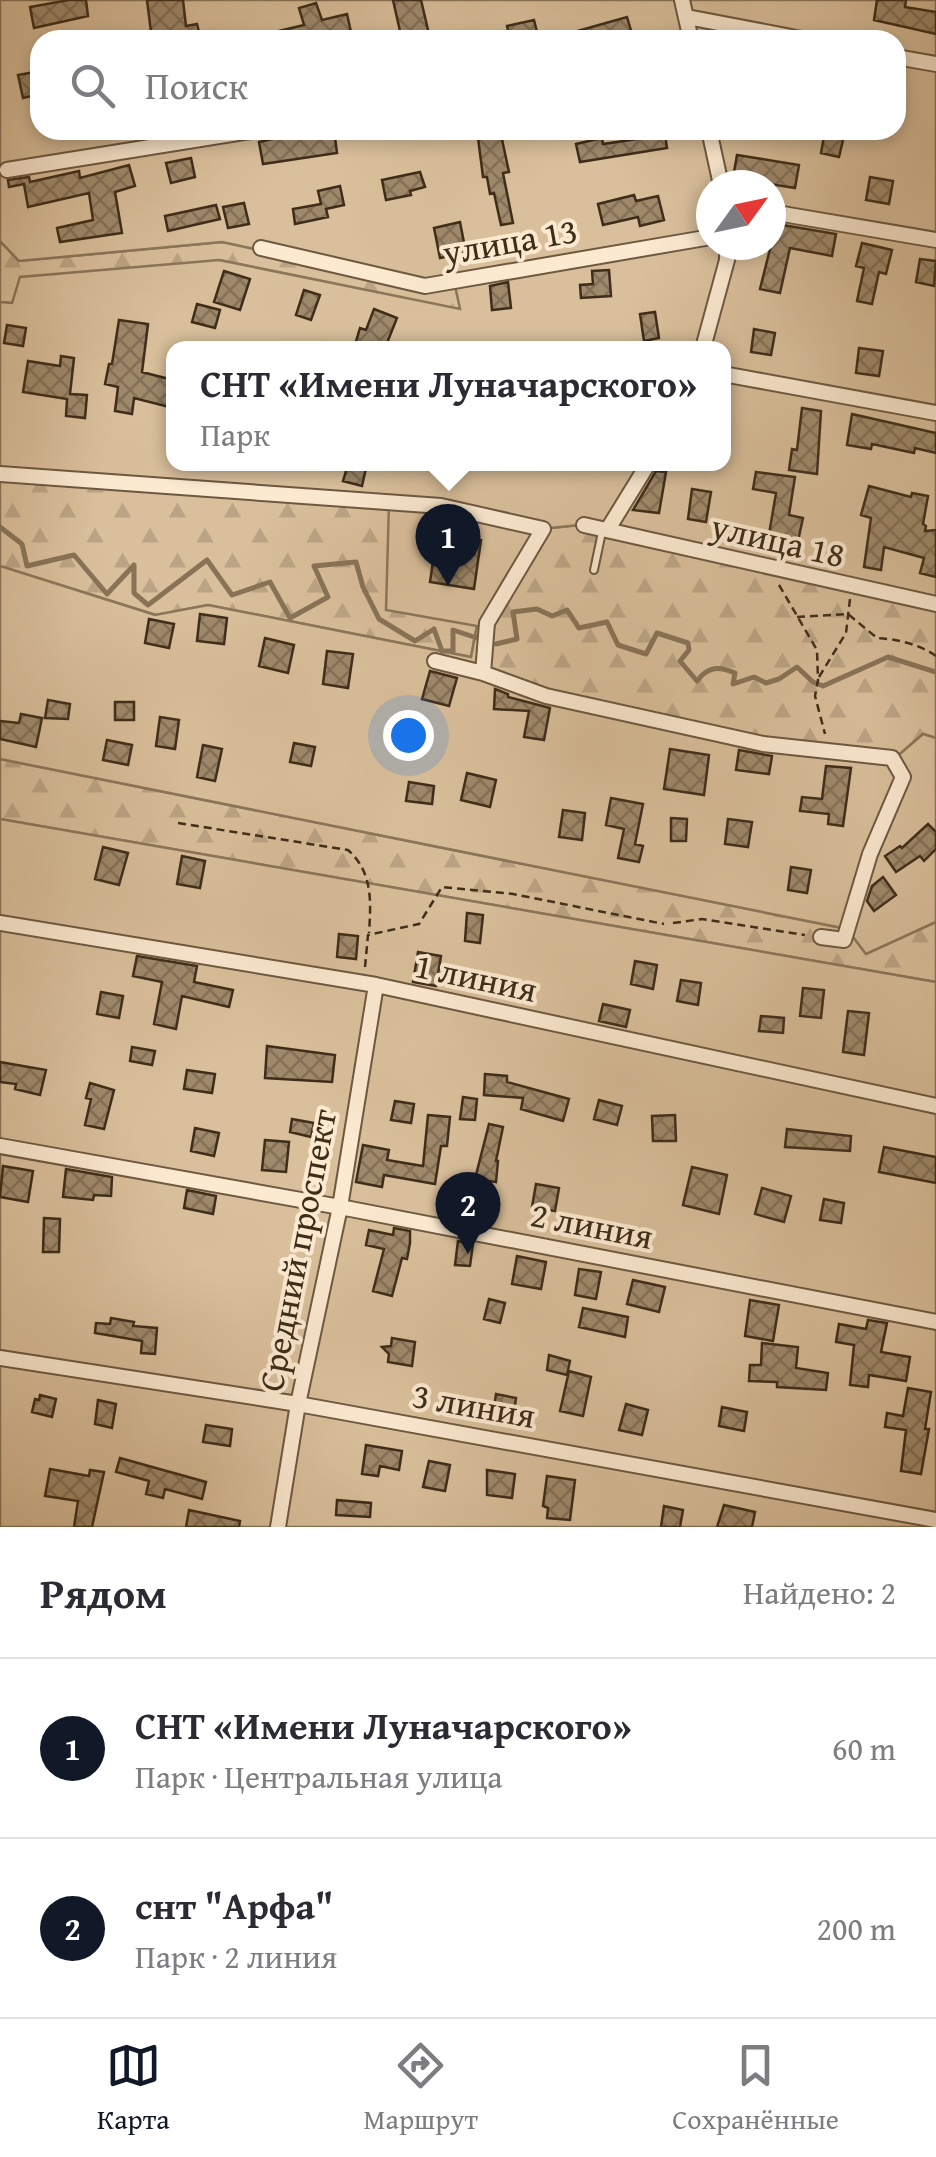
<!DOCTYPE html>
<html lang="ru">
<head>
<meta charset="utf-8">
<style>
	body { margin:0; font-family:"Gentium Book Plus",serif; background:#f2f2f3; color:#2b2b33 }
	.compass { position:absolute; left:696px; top:170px; width:90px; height:90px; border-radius:50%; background:#fff; box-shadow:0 5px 15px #0003; rotate:57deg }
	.you { position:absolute; left:408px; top:735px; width:35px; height:35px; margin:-25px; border:8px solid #fff; border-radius:50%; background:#1a73e8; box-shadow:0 0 0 15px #1a73e833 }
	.badge { display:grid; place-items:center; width:65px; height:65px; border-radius:50%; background:#111827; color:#fff; font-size:32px; font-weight:700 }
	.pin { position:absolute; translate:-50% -82px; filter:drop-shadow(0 2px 5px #0008) }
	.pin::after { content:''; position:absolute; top:52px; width:35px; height:30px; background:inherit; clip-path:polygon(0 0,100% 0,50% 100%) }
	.popup { position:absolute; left:166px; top:341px; width:565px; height:130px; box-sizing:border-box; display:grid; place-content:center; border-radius:20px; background:#fff; filter:drop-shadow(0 2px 8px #0005); font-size:32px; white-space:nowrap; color:#7c7c81 }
	.popup b { font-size:38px; color:#2b2b33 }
	.popup::after { content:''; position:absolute; left:50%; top:100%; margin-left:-20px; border:20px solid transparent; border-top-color:#fff }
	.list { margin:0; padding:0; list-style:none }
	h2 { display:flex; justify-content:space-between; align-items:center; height:130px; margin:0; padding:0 40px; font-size:42px }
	h2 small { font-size:32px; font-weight:400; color:#7c7c81 }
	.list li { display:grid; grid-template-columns:65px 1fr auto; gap:30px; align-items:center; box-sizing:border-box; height:180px; padding:0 40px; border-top:2px solid #e1e1e2 }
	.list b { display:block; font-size:38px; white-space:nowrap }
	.list p { margin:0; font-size:32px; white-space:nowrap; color:#7c7c81 }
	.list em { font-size:32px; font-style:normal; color:#7c7c81 }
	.icon { flex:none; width:55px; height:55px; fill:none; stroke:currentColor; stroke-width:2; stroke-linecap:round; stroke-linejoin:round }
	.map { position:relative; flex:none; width:936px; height:1527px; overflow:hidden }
	.search { position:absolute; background:#fff; box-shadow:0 5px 15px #0003; left:30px; right:30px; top:30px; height:110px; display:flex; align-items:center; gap:25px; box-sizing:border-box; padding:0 35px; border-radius:30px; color:#7c7c81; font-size:38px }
	.sheet { height:490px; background:#fff }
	nav { display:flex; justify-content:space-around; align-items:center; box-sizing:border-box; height:140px; border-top:2px solid #e1e1e2; background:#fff; font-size:28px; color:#7c7c81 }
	nav a { display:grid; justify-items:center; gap:5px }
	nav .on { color:#111827 }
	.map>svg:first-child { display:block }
	.forest { fill:url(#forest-firs); stroke:#8c765a; stroke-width:2.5 }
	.garden { fill:#d9bf9b; stroke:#8c765a; stroke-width:2.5; fill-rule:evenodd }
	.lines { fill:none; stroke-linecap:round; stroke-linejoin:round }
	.stream { stroke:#887357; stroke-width:5 }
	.building { fill:url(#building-cross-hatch); stroke:#3e2d19; stroke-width:2.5 }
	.lane-casing { stroke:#6d5940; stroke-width:10 }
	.street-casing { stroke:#6d5940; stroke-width:18 }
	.path { stroke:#3e2d19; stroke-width:2.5; stroke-dasharray:8 5; stroke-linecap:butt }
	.lane { stroke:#fbe9d0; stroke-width:6 }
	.street { stroke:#fbe9d0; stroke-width:14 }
	.labels { text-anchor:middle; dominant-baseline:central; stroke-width:8; stroke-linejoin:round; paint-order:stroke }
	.street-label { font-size:35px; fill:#3e2d19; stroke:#fbe9d0 }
</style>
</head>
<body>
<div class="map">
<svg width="936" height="1527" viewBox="0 0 936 1527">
	<defs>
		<pattern id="forest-firs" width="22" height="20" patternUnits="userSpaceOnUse" patternTransform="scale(2.5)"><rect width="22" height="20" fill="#d9bf9b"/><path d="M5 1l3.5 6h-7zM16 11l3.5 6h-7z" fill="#bba485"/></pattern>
		<pattern id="building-cross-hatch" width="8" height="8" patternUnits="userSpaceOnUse" patternTransform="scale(2.5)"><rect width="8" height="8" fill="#9f896b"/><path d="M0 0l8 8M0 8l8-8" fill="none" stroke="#837057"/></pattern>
	</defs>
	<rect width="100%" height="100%" fill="#f9ddb6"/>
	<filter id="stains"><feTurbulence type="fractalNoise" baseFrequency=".002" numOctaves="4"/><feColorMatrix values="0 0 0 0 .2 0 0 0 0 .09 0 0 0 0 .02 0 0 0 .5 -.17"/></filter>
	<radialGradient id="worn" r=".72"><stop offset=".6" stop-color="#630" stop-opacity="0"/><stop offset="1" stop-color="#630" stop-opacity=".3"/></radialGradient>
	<path class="forest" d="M0,241L19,261L222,242L454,281L461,310L219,260L12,303L0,302Z
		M0,474L390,502L477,626L471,657L208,605L156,615L0,566Z
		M579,525L936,604V738L923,734L893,760L763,744L546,696L484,669L487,623L541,529Z
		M0,759L847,929L866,954L936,922V982L0,819Z"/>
	<path class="garden" d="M0,0H936V604L579,525L541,529L487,623L484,668L546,696L763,744L893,760L923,734L936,738V922L866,954L847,929L0,759V566L155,615L208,605L471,657L477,626L386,610L389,503L0,474V302L12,303L20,277L219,260L460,309L454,281L425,286L222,242L19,261L0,241ZM40,40H896V130H40ZM711,185H771V245H711ZM173,348H723V464H173Z
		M0,819L936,982V1527H0Z"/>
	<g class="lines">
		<path class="stream" d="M0,527L22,544L27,566L74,555L107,594L134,565V593L148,605L207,560L232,595L270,582L290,618L328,597L314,566L356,562L363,587L379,619L415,641L434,629L442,651H453V630L480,639
			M496,644L517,639L513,612L537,609L552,616L567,610L579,628L607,622L618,645L646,654L657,633L688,643L689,650L680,661L697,681C708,666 719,666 735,673L733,684L754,677L766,683L779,679L797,667L813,682L823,686L888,657L936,672"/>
	</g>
	<path class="building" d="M69,0H86L88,16L34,28L30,7Z
		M147,0H183L186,26L197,24L201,40H152Z
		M393,0H421L429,34L402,40Z
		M877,0H906L905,7L936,12V34L874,20Z
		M316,3L322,20L347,14L351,32L328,40H263L262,35L304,25L299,8Z
		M627,17L633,37L621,40H568L567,34Z
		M534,20L539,40H510L507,26Z
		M40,71V94L23,98L18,75Z
		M312,130H334L337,153L263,164L259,142Z
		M477,130H500L509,172L503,173L513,223L501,225L494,193L490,194L487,177H483Z
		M825,131L844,136L839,157L821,153Z
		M665,135L667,148L580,162L576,144L602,138L603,144Z
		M737,155L799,165L795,188L733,178Z
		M191,158L195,177L171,183L166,163Z
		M129,165L135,186L115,192L122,233L60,242L57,228L93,220L89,193L28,207L24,184L9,187L8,180L29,177L30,182L79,171L80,178Z
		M420,172L425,187L410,191L411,195L386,200L382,180Z
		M870,177L893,181L889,204L866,200Z
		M340,186L344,205L326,209L328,217L295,224L293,209L321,204L318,191Z
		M634,195L636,201L658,196L664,220L640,226L638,217L603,225L598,204Z
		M244,203L249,224L228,228L223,207Z
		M216,205L220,219L168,231L165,216Z
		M460,222L466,253L440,258L434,228Z
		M771,223L836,234L832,256L790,248L780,293L760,289L771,245Z
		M862,243L892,250L886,274L879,272L872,304L857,301L864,268L856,266Z
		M920,259L936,261L934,286L916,282Z
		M609,270L611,296L581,298L580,285L593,284L592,271Z
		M224,271L250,279L240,310L214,302Z
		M508,282L511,308L492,310L490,286Z
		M304,290L320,295L311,320L296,315Z
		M197,304L220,310L215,328L192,322Z
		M374,309L397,318L385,348H354L360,328L366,330Z
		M655,312L659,338L644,341L640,314Z
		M119,320L148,324L142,372L173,380L169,407L134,398L132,414L115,411L118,387L105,384L109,364H112Z
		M7,325L26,328L23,346L4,343Z
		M754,329L775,333L771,355L751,352Z
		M859,348L883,351L879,376L856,373Z
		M61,356L74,358L70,394L87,395L85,418L66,416L67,399L23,392L28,361L60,366Z
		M802,408L821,411L817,474L789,470L792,449L797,450Z
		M852,414L936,433V453L915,448L914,453L872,444L871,449L847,445Z
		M348,464H367L362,486L343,481Z
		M656,471L666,472L659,513L633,510Z
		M756,472L795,477L789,515L803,518L798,541L782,538L780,548L767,546L776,493L753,489Z
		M869,486L911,497L912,493L928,496L923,524L926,526L925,531L936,530V577L920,573L924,558L884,547L881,570L864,567L871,518L861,515Z
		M692,489L711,492L706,522L688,519Z
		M437,534L481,540L474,589L430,582Z
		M200,614L227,618L224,644L197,641Z
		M149,619L174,624L169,648L145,643Z
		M265,638L294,645L288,673L259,666Z
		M327,651L353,654L348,688L323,684Z
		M430,671L457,678L449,706L422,699Z
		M495,689L508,694V697L550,708L544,740L524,737L529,711L494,709Z
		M48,700L70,704L68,719L45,718Z
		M115,702H134V720H115Z
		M21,714L42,718L36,747L0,739V721L19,723Z
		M160,717L179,720L175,749L156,746Z
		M107,740L132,745L128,765L103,760Z
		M294,743L315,747L311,766L290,762Z
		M203,745L222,749L215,781L197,777Z
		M670,749L709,755L704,795L664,789Z
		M739,750L772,756L769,774L736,770Z
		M826,766L851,768L843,826L828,824L829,814L800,811L802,797L822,799Z
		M467,773L496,780L490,807L461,800Z
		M409,782L434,786L432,804L406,801Z
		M611,798L643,804L635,844L643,846L639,862L618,858L624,829L606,825Z
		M563,810L585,813L582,840L559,837Z
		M671,818L687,819L686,841H671Z
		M728,819L752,822L748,847L725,844Z
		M928,824L936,832V849L924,861L920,856L896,872L885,856L900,846L902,848Z
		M103,847L128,853L119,885L95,879Z
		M182,856L205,861L200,888L177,884Z
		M791,867L811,870L807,893L788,890Z
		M883,877L896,895L874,911L867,901L872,886Z
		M467,913L483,915L480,943L465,941Z
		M339,934L358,936L356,959L337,957Z
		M418,952L441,956L436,986L413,982Z
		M137,956L197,966L194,982L233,990L229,1007L182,996L176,1029L154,1024L162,982L133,976Z
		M635,961L657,965L653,989L631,984Z
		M681,980L701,983L698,1005L677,1001Z
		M803,988L824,990L821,1018L800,1016Z
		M101,992L123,996L119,1018L97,1014Z
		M603,1004L630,1010L626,1027L599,1021Z
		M848,1011L869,1013L864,1055L843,1052Z
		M761,1016L784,1018L783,1033L759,1031Z
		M267,1046L335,1055L332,1082L265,1078Z
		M132,1047L155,1051L152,1065L130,1061Z
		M0,1062L46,1070L40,1095L15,1089L16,1084L0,1082Z
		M187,1070L215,1074L212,1093L184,1089Z
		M485,1074L507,1076V1082L569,1099L563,1121L521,1109L523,1098L484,1095Z
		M90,1083L114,1090L104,1129L85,1125L91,1099L86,1098Z
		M463,1097L477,1099L475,1120L460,1119Z
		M599,1100L622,1106L617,1125L594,1119Z
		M395,1101L414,1104L411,1123L391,1120Z
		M428,1115L450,1117L447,1146H441L435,1184L384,1175L382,1187L356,1182L363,1145L389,1150L387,1160L423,1166Z
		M675,1115L676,1141H653L652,1116Z
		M292,1119L314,1123L311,1137L290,1132Z
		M489,1124L503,1127L496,1161H498L496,1182L475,1179Z
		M195,1128L219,1133L214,1156L191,1151Z
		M787,1129L851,1136L850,1151L785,1147Z
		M265,1140L289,1142L286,1172L262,1170Z
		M884,1147L936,1157V1183L879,1172Z
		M3,1166L33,1171L28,1202L0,1197Z
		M692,1167L727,1175L719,1214L683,1205Z
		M66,1169L112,1177L111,1196L94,1195L93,1200L63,1197Z
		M536,1184L559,1188L555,1211L532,1207Z
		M762,1188L791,1196L784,1222L755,1214Z
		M187,1190L216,1196L213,1214L184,1208Z
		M824,1199L844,1203L841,1223L820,1220Z
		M44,1218L60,1219L59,1252H43Z
		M394,1228L410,1231V1243L407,1259L402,1258L392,1296L373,1291L384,1249L366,1245L369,1230L393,1235Z
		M458,1241L473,1244L470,1266L455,1265Z
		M517,1256L546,1262L541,1289L512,1284Z
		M579,1269L601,1272L596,1299L575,1295Z
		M633,1280L665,1287L659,1312L627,1304Z
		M489,1299L505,1303L500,1323L484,1319Z
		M750,1300L779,1305L773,1341L745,1336Z
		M583,1308L628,1317L625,1337L579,1327Z
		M111,1318L134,1322L133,1326L157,1328L155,1354L141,1353L142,1341L95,1333L96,1323L110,1324Z
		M868,1320L887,1323L881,1352L910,1357L906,1381L869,1375L868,1387L850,1385L854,1345L836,1342L839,1324L866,1329Z
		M392,1338L415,1342L412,1366L388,1362L389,1354L382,1347L391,1346Z
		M762,1343L798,1347L796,1368L828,1373L826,1390L777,1387V1382L749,1381L750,1365H761Z
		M549,1355L570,1361L567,1375L547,1370Z
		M569,1371L591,1377L583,1416L560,1411Z
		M908,1388L931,1392L925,1429H929L921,1474L901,1471L906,1430L885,1427L887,1413L903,1416Z
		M496,1394L516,1398L512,1425L492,1421Z
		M40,1395L56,1399L52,1417L32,1412L35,1399L39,1400Z
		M98,1400L116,1404L112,1428L95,1424Z
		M626,1404L648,1410L642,1435L619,1430Z
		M722,1407L747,1412L744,1431L719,1426Z
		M206,1425L232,1429L230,1446L203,1442Z
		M366,1445L402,1451L399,1470L380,1466L378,1476L362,1474Z
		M120,1458L206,1482L202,1499L165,1489L163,1498L146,1494L149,1481L116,1472Z
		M429,1461L450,1465L445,1491L423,1487Z
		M50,1469L89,1476L90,1470L104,1472L92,1527H74L78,1501L45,1496Z
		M487,1470L515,1474L512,1498L487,1495Z
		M547,1476L575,1480L570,1520L547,1518L548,1508L543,1506Z
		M337,1500L371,1503L370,1517L336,1515Z
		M724,1505L755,1512L752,1527H717Z
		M664,1506L683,1510L680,1527H661Z
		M189,1510L240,1521L239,1527H186Z"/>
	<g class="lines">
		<g class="lane-casing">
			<path id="lane" d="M594,570L602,532"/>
		</g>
		<g class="street-casing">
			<path id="street" d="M682,0L691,40
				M687,17L807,40
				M896,57L936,64
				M709,130L721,185
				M7,170L257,130
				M771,212L936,240
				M261,248L425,286L711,237
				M703,348L727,260V245
				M723,374L936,413
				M0,474L441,506L543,529L487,623L483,673
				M584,525L936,604
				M608,529L648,464
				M435,661L483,673L546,696L763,744L892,758L903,777L870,854L844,940L821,937
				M0,923L376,985L936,1106
				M0,1146L340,1207L936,1322
				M0,1358L298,1404L936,1520
				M278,1527L298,1404L340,1207L376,985"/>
		</g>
		<path class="path" d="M779,585L817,650L818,680L815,696L825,734
			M797,617L848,614L877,638C896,639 919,644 936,656
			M819,677L846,633L850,599
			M178,823L348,850C373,872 371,902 369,933
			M673,923L702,919L805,935
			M365,967L368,935L419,924L442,887L513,894L664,924"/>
		<use href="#lane" class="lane"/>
		<use href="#street" class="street"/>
	</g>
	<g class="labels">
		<g class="street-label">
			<text transform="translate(510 241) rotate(-10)">улица 13</text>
			<text transform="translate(778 540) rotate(13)">улица 18</text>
			<text transform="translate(476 977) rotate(12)">1 линия</text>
			<text transform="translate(592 1225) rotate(11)">2 линия</text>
			<text transform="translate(297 1250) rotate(-79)">Средний проспект</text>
			<text transform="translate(474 1405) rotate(10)">3 линия</text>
		</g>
	</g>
	<rect width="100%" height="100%" filter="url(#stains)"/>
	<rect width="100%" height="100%" fill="url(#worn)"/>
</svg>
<svg class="compass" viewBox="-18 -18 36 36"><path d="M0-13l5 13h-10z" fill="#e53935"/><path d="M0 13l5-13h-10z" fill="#7c7c81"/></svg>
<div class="you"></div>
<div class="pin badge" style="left:448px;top:586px">1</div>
<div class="popup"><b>СНТ «Имени Луначарского»</b>Парк</div>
<div class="pin badge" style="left:468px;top:1254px">2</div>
<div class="search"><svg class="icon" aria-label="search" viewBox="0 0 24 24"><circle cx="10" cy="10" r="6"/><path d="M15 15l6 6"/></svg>Поиск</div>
</div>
<section class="sheet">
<h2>Рядом<small>Найдено: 2</small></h2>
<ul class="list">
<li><span class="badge">1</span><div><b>СНТ «Имени Луначарского»</b><p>Парк · Центральная улица</p></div><em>60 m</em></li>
<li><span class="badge">2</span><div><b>снт &quot;Арфа&quot;</b><p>Парк · 2 линия</p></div><em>200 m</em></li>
</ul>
</section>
<nav>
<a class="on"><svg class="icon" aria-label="map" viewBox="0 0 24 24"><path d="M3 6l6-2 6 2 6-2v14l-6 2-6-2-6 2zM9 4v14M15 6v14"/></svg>Карта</a>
<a><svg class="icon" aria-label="directions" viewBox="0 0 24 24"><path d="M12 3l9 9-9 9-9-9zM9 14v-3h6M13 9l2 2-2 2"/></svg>Маршрут</a>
<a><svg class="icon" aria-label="saved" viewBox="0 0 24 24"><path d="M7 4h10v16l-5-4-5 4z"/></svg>Сохранённые</a>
</nav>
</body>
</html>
